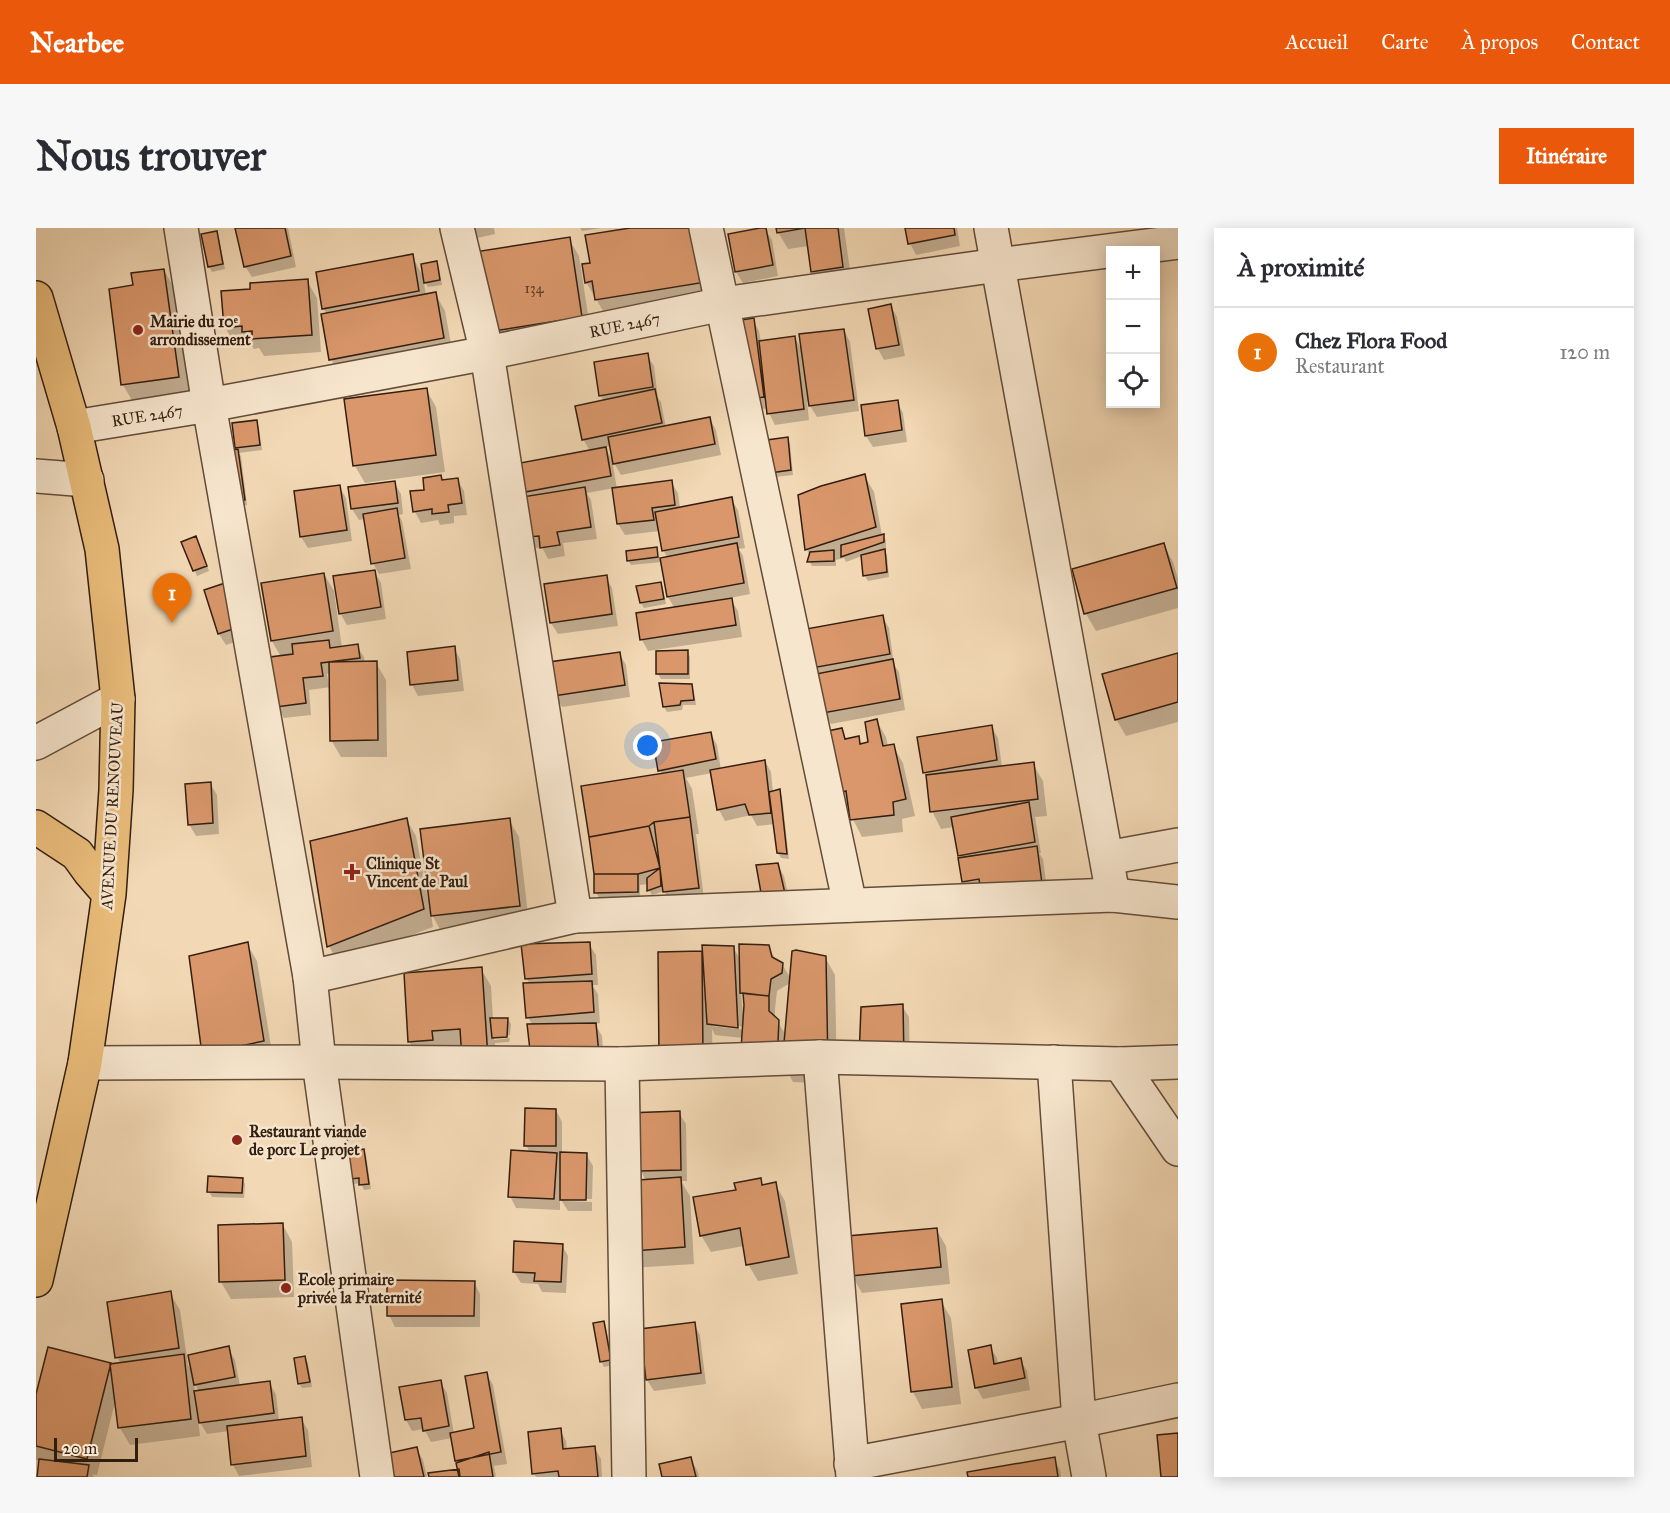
<!DOCTYPE html>
<html lang="fr">
<head>
<meta charset="utf-8">
<style>
	body { margin:0; font-family:"IM FELL Great Primer",serif; background:#f7f7f7; color:#2b2b33 }
	.controls { position:absolute; right:18px; top:18px; display:grid; overflow:hidden; border-radius:0px; box-shadow:0 3px 15px #0003 }
	.controls button { width:54px; height:54px; display:grid; place-items:center; padding:0; border:0; border-bottom:2px solid #e1e1e2; background:#fff; color:#2b2b33; font:30px sans-serif }
	.scale { position:absolute; left:18px; bottom:15px; width:84px; box-sizing:border-box; padding-left:6px; border:3px solid #321e10; border-top:0; font-size:16px; line-height:21px; white-space:nowrap; color:#321e10; -webkit-text-stroke:4px #f7e6ce; paint-order:stroke }
	.you { position:absolute; left:612px; top:518px; width:21px; height:21px; margin:-15px; border:4px solid #fff; border-radius:50%; background:#1a73e8; box-shadow:0 0 0 9px #1a73e833 }
	.badge { display:grid; place-items:center; width:39px; height:39px; border-radius:50%; background:#ea580c; color:#fff; font-size:20px; font-weight:700 }
	.pin { position:absolute; translate:-50% -50px; filter:drop-shadow(0 2px 3px #0008) }
	.pin::after { content:''; position:absolute; top:32px; width:21px; height:18px; background:inherit; clip-path:polygon(0 0,100% 0,50% 100%) }
	.list { margin:0; padding:0; list-style:none }
	h2 { display:flex; justify-content:space-between; align-items:center; height:78px; margin:0; padding:0 24px; font-size:26px }
	h2 small { font-size:20px; font-weight:400; color:#7c7c81 }
	.list li { display:grid; grid-template-columns:39px 1fr auto; gap:18px; align-items:center; box-sizing:border-box; height:90px; padding:0 24px; border-top:2px solid #e1e1e2 }
	.list b { display:block; font-size:22px; white-space:nowrap }
	.list p { margin:0; font-size:20px; white-space:nowrap; color:#7c7c81 }
	.list em { font-size:20px; font-style:normal; color:#7c7c81 }
	.icon { flex:none; width:33px; height:33px; fill:none; stroke:currentColor; stroke-width:2; stroke-linecap:round; stroke-linejoin:round }
	.map { position:relative; flex:none; width:1142px; height:1249px; overflow:hidden; border-radius:0px }
	header { display:flex; align-items:center; gap:36px; box-sizing:border-box; height:84px; padding:0 30px; background:#ea580c; color:#fff }
	header strong { font-size:28px }
	nav { display:flex; gap:33px; margin-inline-start:auto; font-size:21px }
	.intro { display:flex; align-items:center; justify-content:space-between; box-sizing:border-box; height:144px; padding:0 36px }
	h1 { margin:0; font-size:42px }
	.button { padding:15px 27px; border-radius:0px; background:#ea580c; color:#fff; font-size:21px; font-weight:700 }
	main { display:flex; gap:36px; padding:0 36px }
	aside { flex:1; background:#fff; border-radius:0px; box-shadow:0 3px 15px #0003 }
	.map>svg:first-child { display:block }
	.shadow { fill:#0003; fill-rule:evenodd }
	.building { fill:#d9976b; stroke:#321e10; stroke-width:1.5 }
	.lines { fill:none; stroke-linecap:round; stroke-linejoin:round }
	.minor-casing { stroke:#624c39; stroke-width:36 }
	.major-casing { stroke:#321e10; stroke-width:36 }
	.minor { stroke:#f7e6ce; stroke-width:33 }
	.major { stroke:#e9bc7a; stroke-width:33 }
	.poi-dot { fill:#8f2418; stroke:#f7e6ce; stroke-width:2 }
	.labels { text-anchor:middle; dominant-baseline:central; stroke-width:5; stroke-linejoin:round; paint-order:stroke }
	.number-label { font-size:14px; fill:#5c3c27 }
	.poi-label { font-size:16px; font-weight:bold; fill:#321e10; stroke:#f7e6ce; text-anchor:start }
	.street-label { font-size:16px; fill:#321e10; stroke:#f7e6ce }
</style>
</head>
<body>
<header>
<strong>Nearbee</strong>
<nav><a>Accueil</a><a>Carte</a><a>À propos</a><a>Contact</a></nav>
</header>
<div class="intro"><h1>Nous trouver</h1><a class="button">Itinéraire</a></div>
<main>
<div class="map">
<svg width="1142" height="1249" viewBox="0 0 1142 1249">
	<rect width="100%" height="100%" fill="#f2d8b4"/>
	<filter id="stains"><feTurbulence type="fractalNoise" baseFrequency=".00333" numOctaves="4"/><feColorMatrix values="0 0 0 0 .2 0 0 0 0 .09 0 0 0 0 .02 0 0 0 .5 -.17"/></filter>
	<radialGradient id="worn" r=".72"><stop offset=".6" stop-color="#630" stop-opacity="0"/><stop offset="1" stop-color="#630" stop-opacity=".3"/></radialGradient>
	<path class="shadow" d="M201,0H252L260,39L216,49L209,38Z
		M433,0H458L459,6L437,11Z
		M544,0H565L546,3Z
		M596,0H658L673,72L570,88L550,54L555,36Z
		M741,0H808L816,56L786,60L776,43L773,18L752,21L742,4Z
		M871,0H921L924,18L880,27L874,15Z
		M729,1L736,12L742,48L707,55L700,44Z
		M180,4L183,10L189,41L176,44L173,38Z
		M533,11L543,28L555,106L456,121L446,104Z
		M376,28L388,50L400,35L403,40L406,57L392,59L387,50L390,67L399,65L409,83L417,127L305,148L295,131L291,86L287,80Z
		M128,42L141,65L155,172L100,179L87,157L98,58Z
		M271,53L281,70L285,124L228,128L223,120L218,121L214,115L199,117L189,99L216,63Z
		M855,78L861,89L869,128L848,132L842,121Z
		M717,92L723,103L725,114L759,110L767,124L808,102L814,114L823,183L781,189L771,173L773,192L739,197L733,185L732,180L723,182Z
		M611,127L618,138L622,170L625,174L630,200L674,191L680,202L685,227L585,247L578,235L575,218L569,219L576,232L581,261L635,254L642,265L644,280L695,271L702,282L709,320L703,321L707,328L714,366L694,370L702,383L706,409L612,423L606,412L639,381L632,369L626,334L595,337L592,332L620,321L624,332L632,330L627,322L624,303L589,307L582,296L578,260L551,265L555,272L561,311L527,315L529,328L512,331L506,319L500,320L494,308L493,268L490,263L554,223L547,211L568,173L564,167Z
		M390,161L400,179L409,244L329,255L319,238L310,173Z
		M861,174L867,185L871,214L837,219L830,208L826,179Z
		M220,194L223,199L226,222L202,225L205,228L211,277L202,279L194,207L200,217Z
		M751,211L754,216L757,247L739,249L736,244Z
		M828,247L838,264L846,307L850,312V320L847,321L851,327L853,349L832,353L829,348L826,328L810,334L808,330L800,332V338H776L773,333L774,328L771,322L764,268Z
		M421,251L428,263L431,287L418,288V295L404,297L402,292L385,295L379,284L390,263L407,253Z
		M358,254L365,266L367,286L363,287L366,293L375,341L343,346L337,335L329,291L323,292L316,281L314,261Z
		M303,258L310,270L316,313L272,320L265,309Z
		M147,315H162L173,343L161,348Z
		M1128,317L1137,334L1142,351V380L1060,403L1050,386L1038,342Z
		M338,343L345,355L350,391L311,397L304,385Z
		M288,346L298,363L306,420L321,418L328,429L329,435H340L350,452L351,529H305L295,512V459L273,462L275,487L248,490L241,478L245,429L236,413ZM295,445V459H293L291,446Z
		M570,349L576,360L582,398L522,406L515,395Z
		M624,356L627,361L630,376L608,380L605,375L602,360Z
		M170,363L208,411L190,417L183,406Z
		M846,388L853,400L858,437L863,444L869,482L795,496L788,485L778,440Z
		M418,420L424,431L428,463L382,468L376,457Z
		M651,424L654,429V451H625L622,446Z
		M583,425L590,437L594,469L526,479L519,467Z
		M1142,426V494L1090,508L1080,491Z
		M625,456L655,458L658,463L660,477H647L646,482L631,484L628,479Z
		M840,492L850,509L852,519L857,518L867,535L879,588L866,591L867,604L826,609L803,564L805,502L811,512L822,509L826,517L834,516Z
		M955,498L962,510L966,539L997,536L1007,553L1011,588L999,589L1005,625H1003L1007,631L1013,674L934,664L927,653L926,631L924,627L918,599L905,601L896,583L892,551L888,545L883,511Z
		M674,505L681,517L685,542L729,533L735,544L737,565L743,563L746,568L753,631L745,630L742,625L739,596L721,598L715,587L689,593L683,582L676,545L650,550L656,561L663,606H660L668,671L635,675L628,663L616,667L613,662L612,656L604,657V669L563,670L560,664L627,547L624,542Z
		M174,555L181,567L183,606L160,608L153,596Z
		M370,591L380,608L392,671H394L473,592L483,609L493,695L406,705L395,685L397,699L302,735L293,718L276,614Z
		M741,636L748,648L756,685L735,687Z
		M211,716L221,733L237,830L177,842Z
		M553,716L560,727L562,757H556L562,766L564,795L559,796L566,808L568,837L497,798L492,789L494,756L491,751Z
		M732,718L740,733L746,736L755,751L789,729L799,747L801,856L757,854L748,837L747,847H712L707,810L679,807L676,801L677,845L635,846L665,724L669,731L697,719L705,733ZM754,755L750,807L739,790V781L741,763ZM705,764L709,770V786H707ZM676,795L710,799V802L676,798Z
		M445,741L455,758L457,791H472L475,796L474,807L458,809V812L474,810L473,814L459,815L461,847L427,818L405,820L383,831L373,813Z
		M866,778L873,789L874,842L826,781Z
		M520,882L526,894V926H550L557,938L556,971L529,970V973L556,974V983H532L524,970V982L480,980L474,968L494,925L490,917Z
		M643,885L650,896L651,953H645L654,968L658,1036L595,1040L600,944L606,953H610L605,943Z
		M327,922L330,927L335,961L328,962L325,955L318,956L315,951Z
		M206,951L209,956L208,970L176,969L173,963Z
		M724,952L728,958L739,956L749,973L762,1046L722,1053L712,1036L708,1018L675,1024L665,1007L702,963Z
		M247,997L256,1014L258,1069L195,1071L185,1054Z
		M900,1001L910,1018L914,1056L826,1065L816,1048Z
		M526,1017L532,1028L530,1065L506,1064L502,1056L485,1055L478,1044Z
		M438,1054L444,1066V1099H359L353,1087Z
		M134,1065L144,1082L152,1137L157,1145L192,1120L199,1132L204,1158L233,1155L240,1166L243,1193L265,1191L272,1202L276,1239L203,1248L197,1237L193,1203L171,1206L162,1191L164,1208L94,1217L84,1200L80,1170L61,1247L56,1246L58,1249H2L4,1233L0,1232V1172L75,1137L85,1136L81,1129ZM158,1154L163,1164H159Z
		M905,1073L915,1090L925,1176L886,1181L877,1164Z
		M567,1095L570,1100L577,1137L568,1139L565,1133Z
		M658,1096L664,1107L670,1156L618,1163L611,1152L605,1102Z
		M954,1119L961,1130L962,1137L984,1132L991,1143L994,1162L947,1171L940,1159Z
		M269,1130L272,1135L276,1159L266,1160L263,1155Z
		M450,1145L457,1157L471,1236L458,1238L460,1249H394L423,1242L416,1210L395,1214L388,1201L376,1203L370,1192L404,1154L411,1165L418,1206L440,1202Z
		M524,1202L530,1213L531,1222L558,1219L565,1231L566,1249H500L498,1245Z
		M380,1220L387,1232L391,1249H388L387,1247L385,1249H360Z
		M654,1230L661,1242L663,1249H627Z
		M1018,1231L1024,1242L1025,1249H933Z"/>
	<path class="building" d="M199,0H249L255,28L208,39Z
		M594,0H656L664,55L559,72L556,53L549,55L546,36L554,35L549,7Z
		M724,0H730L737,37L699,44L692,6Z
		M740,0H802L807,39L775,44L769,0L741,5Z
		M869,0H918L919,7L872,16Z
		M181,3L187,36L172,39L165,6Z
		M534,9L546,89L445,105L432,25Z
		M377,26L383,63L286,81L280,44Z
		M401,33L404,52L388,55L385,36Z
		M128,41L143,149L85,157L73,61L97,57L95,45Z
		M272,51L276,107L216,111V103L206,104V98L188,100L185,63L214,61V55Z
		M400,64L408,110L293,132L285,86Z
		M855,76L863,117L840,121L832,81Z
		M718,90L728,169L715,171L705,92Z
		M808,101L818,172L773,178L763,106Z
		M759,108L768,181L731,186L723,113Z
		M612,125L617,159L563,168L558,134Z
		M391,160L400,227L317,238L308,171Z
		M619,161L626,195L546,212L539,178Z
		M862,172L866,202L829,208L825,177Z
		M674,189L679,216L577,236L572,209Z
		M221,192L224,217L199,220L196,195Z
		M195,205L197,222L202,221L209,272L198,274L189,206Z
		M752,209L755,242L734,245L731,212Z
		M570,219L575,248L489,264L484,235Z
		M829,246L840,299L769,322L762,267L785,258Z
		M405,247L406,252L422,250L426,275L412,277L413,284L396,286V281L377,284L374,263L388,262L387,250Z
		M636,252L639,277L616,280L618,292L581,296L576,260Z
		M359,253L362,275L315,281L312,259Z
		M304,257L311,302L264,309L258,263Z
		M549,259L555,299L521,304L524,317L504,320L503,308L492,309L486,269Z
		M696,269L703,309L626,323L619,284Z
		M361,280L369,330L335,336L327,286Z
		M848,306V314L805,329V317Z
		M160,308L171,338L157,343L145,314Z
		M701,315L708,355L631,369L624,330Z
		M1128,315L1141,360L1048,386L1036,341Z
		M621,319L622,329L591,333L590,323Z
		M849,321L851,344L827,348L825,327Z
		M798,322V333L771,334L774,324Z
		M339,342L345,379L303,386L297,348Z
		M288,345L297,403L235,413L225,355Z
		M571,347L576,386L514,395L508,356Z
		M625,354L628,371L604,375L600,358Z
		M189,355L203,399L182,406L168,362Z
		M696,370L700,397L604,412L600,385Z
		M847,387L854,426L776,440L770,401Z
		M293,412L294,420L322,416L324,430L285,435L287,448L267,450L270,475L240,479L234,429L257,426L256,416Z
		M419,418L422,452L374,457L371,424Z
		M652,422V446H620V423Z
		M584,424L589,457L518,468L513,434Z
		M1142,425V474L1079,492L1066,446Z
		M857,431L864,471L787,485L780,446Z
		M341,433L342,512L294,513L293,434Z
		M623,455L656,456L658,472L645,473L644,477L627,479Z
		M841,491L847,518L858,516L870,571L857,574L858,587L814,592L810,563L802,565L773,507L806,500L809,511L823,508L824,516L832,514L829,494Z
		M956,497L961,532L887,545L881,509Z
		M675,504L680,531L622,543L617,514Z
		M729,532L735,585L713,587L709,576L681,582L674,542Z
		M998,534L1002,571L894,584L890,547Z
		M647,542L654,589L618,594L613,598L553,609L545,558Z
		M175,554L177,595L152,597L149,556Z
		M744,561L751,626L741,625L733,564Z
		M993,574L999,614L922,628L915,589Z
		M654,589L663,660L627,664L618,594Z
		M371,590L388,681L291,719L274,613Z
		M474,590L484,678L395,688L384,601Z
		M613,598L624,640L602,646H558L553,609Z
		M1001,618L1007,663L945,666L943,651L926,654L922,630Z
		M742,635L751,674L727,676L720,637Z
		M624,640L625,658L611,663V650Z
		M558,646H602V664L558,665Z
		M212,714L228,813L166,826L153,728Z
		M554,714L556,746L489,751L485,716Z
		M703,716L733,717L736,729L747,735L746,745L735,751L733,768L704,765Z
		M666,717L698,718L702,800L671,796Z
		M760,722L790,728L792,839L746,838L756,723Z
		M666,723L667,828L623,829L622,724Z
		M446,739L452,830L426,831L424,801L396,803L397,812L372,814L368,745Z
		M556,753L558,784L490,790L487,755Z
		M707,765L733,768V783L743,792L741,836H704L708,777Z
		M867,776L868,831L823,830L825,779Z
		M454,790H472L471,809L456,810Z
		M560,795L563,826L495,831L491,796Z
		M489,880L520,881V918H488Z
		M644,883L645,942L603,943L590,885Z
		M328,921L333,956L323,957V950L314,951L310,923Z
		M475,922L521,925L518,971L472,969Z
		M524,924L551,925L550,972H524Z
		M172,948L207,950L206,965L171,964Z
		M645,949L649,1019L584,1024L602,952Z
		M725,950L726,957L740,954L753,1029L710,1037L704,1000L664,1008L657,969L700,962L698,955Z
		M247,995L249,1052L183,1054L182,997Z
		M901,1000L905,1039L815,1048L811,1008Z
		M478,1013L527,1016L525,1054L498,1053L499,1045L477,1044Z
		M351,1052L439,1053L438,1088H351Z
		M135,1063L143,1120L79,1130L71,1074Z
		M906,1071L916,1159L875,1164L865,1076Z
		M568,1093L575,1132L564,1134L557,1095Z
		M659,1094L665,1145L610,1152L604,1101Z
		M955,1117L958,1136L985,1130L989,1150L939,1160L932,1122Z
		M193,1118L199,1149L158,1157L152,1127Z
		M12,1119L75,1135L51,1231L0,1218V1166Z
		M148,1126L155,1191L82,1200L74,1136Z
		M269,1128L274,1154L262,1156L258,1130Z
		M451,1144L465,1224L419,1233L414,1205L438,1200L429,1148Z
		M405,1152L413,1198L387,1203L385,1190L369,1192L363,1159Z
		M234,1153L238,1185L163,1195L158,1163Z
		M266,1189L270,1228L195,1237L191,1198Z
		M525,1200L527,1221L559,1218L562,1249H523L522,1243L496,1246L492,1204Z
		M1142,1205V1249H1125L1121,1207Z
		M381,1219L388,1249H358L353,1225Z
		M453,1224L457,1249H423L420,1235Z
		M655,1229L660,1249H626L623,1236Z
		M1019,1229L1022,1249H932L931,1244Z
		M3,1231L53,1237L51,1249H1Z
		M423,1241L424,1249H393L392,1245Z"/>
	<g class="lines">
		<g class="minor-casing">
			<g id="minor">
				<path d="M145,0L173,177L274,749L283,834L341,1249"/>
				<path d="M421,0L451,125L539,688"/>
				<path d="M670,0L814,677"/>
				<path d="M955,0L1077,667"/>
				<path id="s1" d="M38,199L173,177L451,125L687,76L962,37L1142,14"/>
				<path d="M0,248L51,252"/>
				<path d="M0,515L82,471"/>
				<path d="M1071,630L1142,617"/>
				<path d="M274,749L539,688L1077,667L1142,674"/>
				<path d="M784,829L817,1249"/>
				<path d="M1018,834L1043,1193L1053,1249"/>
				<path d="M49,835L283,834L586,836L784,829L1084,836L1142,834"/>
				<path d="M586,836L593,1249"/>
				<path d="M1084,836L1142,921"/>
				<path d="M815,1236L1043,1193L1142,1172"/>
			</g>
		</g>
		<g class="major-casing">
			<path id="major" d="M0,70L38,199L66,321L82,471L80,562L73,666L49,835L0,1052
				M0,599L41,626L54,644L73,666"/>
		</g>
		<use href="#minor" class="minor"/>
		<use href="#major" class="major"/>
	</g>
	<g class="poi-dot">
		<circle cx="102" cy="102" r="6"/>
		<path d="M313 635h6v6h6v6h-6v6h-6v-6h-6v-6h6z"/>
		<circle cx="201" cy="912" r="6"/>
		<circle cx="250" cy="1060" r="6"/>
	</g>
	<g class="labels">
		<g class="number-label">
			<text x="498" y="60">134</text>
		</g>
		<g class="poi-label">
			<text x="114" y="93">Mairie du 10ᵉ<tspan x="114" dy="18">arrondissement</tspan></text>
			<text x="330" y="635">Clinique St<tspan x="330" dy="18">Vincent de Paul</tspan></text>
			<text x="213" y="903">Restaurant viande<tspan x="213" dy="18">de porc Le projet</tspan></text>
			<text x="262" y="1051">Ecole primaire<tspan x="262" dy="18">privée la Fraternité</tspan></text>
		</g>
		<g class="street-label">
			<text stroke="none"><textPath href="#s1" startOffset="560">RUE 2467</textPath></text>
			<text stroke="none"><textPath href="#s1" startOffset="74">RUE 2467</textPath></text>
			<text transform="translate(76 578) rotate(-87)">AVENUE DU RENOUVEAU</text>
		</g>
	</g>
	<rect width="100%" height="100%" filter="url(#stains)"/>
	<rect width="100%" height="100%" fill="url(#worn)"/>
</svg>
<div class="controls">
<button>+</button>
<button>−</button>
<button><svg class="icon" aria-label="locate" viewBox="0 0 24 24"><circle cx="12" cy="12" r="6"/><path d="M12 2v4M12 18v4M2 12h4M18 12h4"/></svg></button>
</div>
<div class="scale">20 m</div>
<div class="you"></div>
<div class="pin badge" style="left:136px;top:395px;background:#e8710a">1</div>
</div>
<aside>
<h2>À proximité<small></small></h2>
<ul class="list">
<li><span class="badge" style="background:#e8710a">1</span><div><b>Chez Flora Food</b><p>Restaurant</p></div><em>120 m</em></li>
</ul>
</aside>
</main>
</body>
</html>
